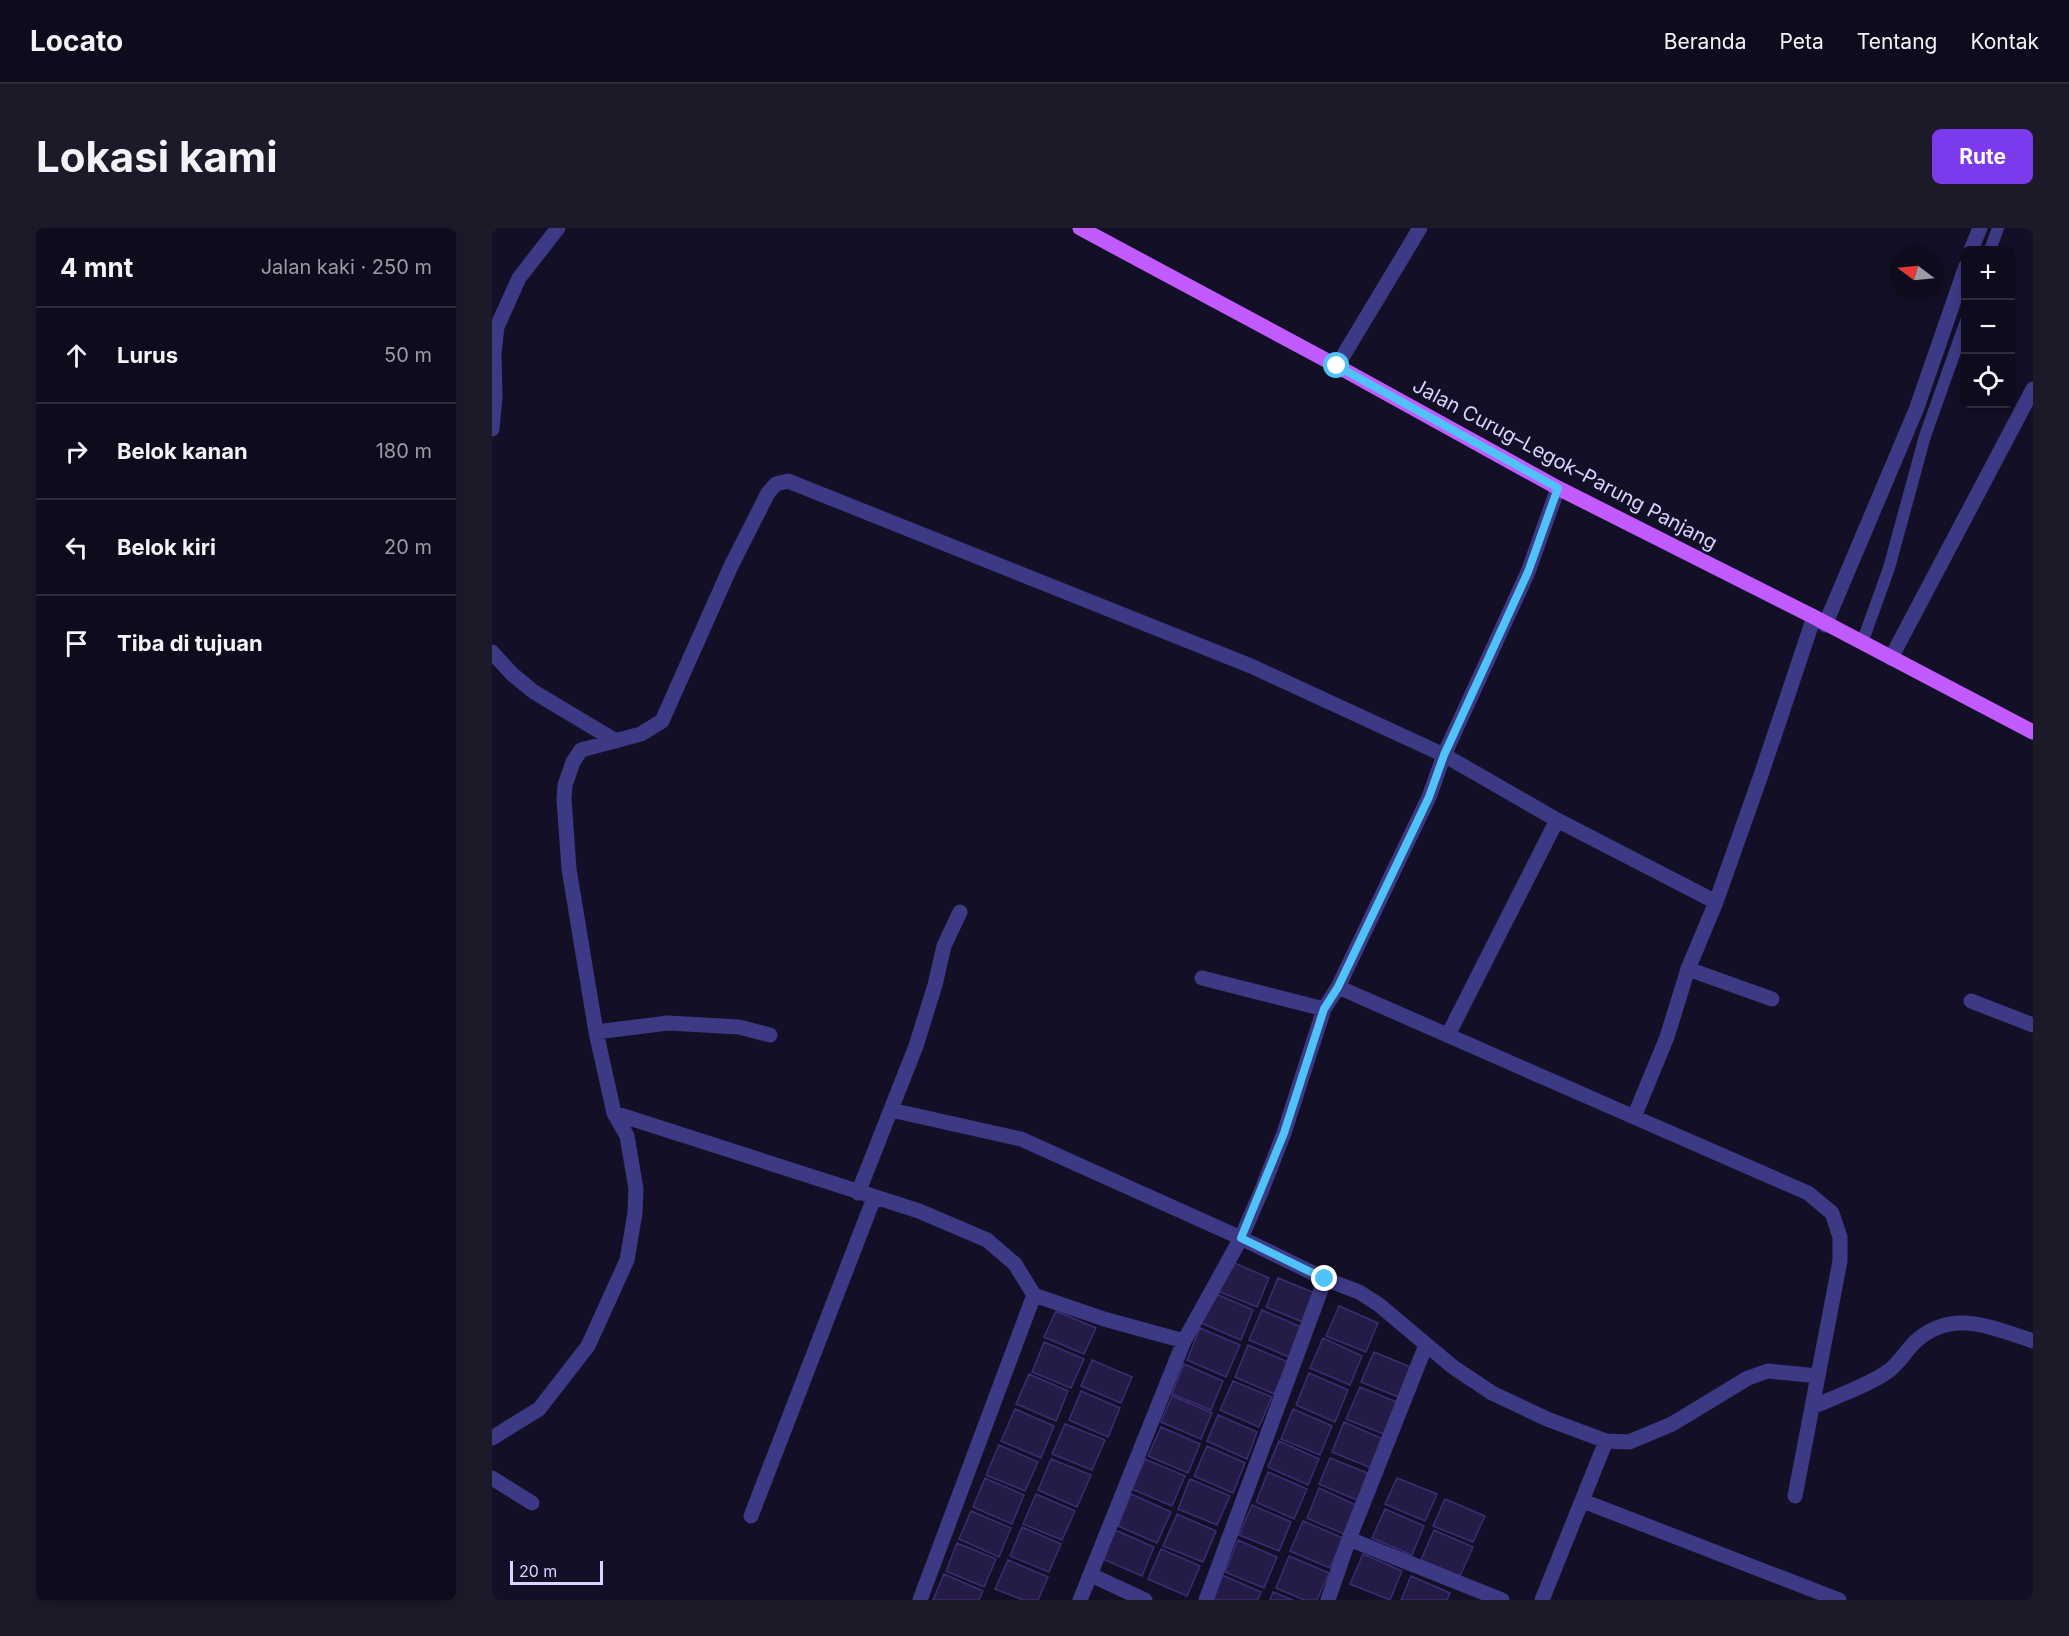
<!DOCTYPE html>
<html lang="id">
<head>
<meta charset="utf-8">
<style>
	body { margin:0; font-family:Inter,sans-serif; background:#1c1929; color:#f1f3f6 }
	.controls { position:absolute; right:18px; top:18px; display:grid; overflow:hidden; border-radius:9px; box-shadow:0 3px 9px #0003 }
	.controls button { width:54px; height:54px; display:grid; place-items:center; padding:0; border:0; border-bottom:2px solid #2e2b3b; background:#0e0b1c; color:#f1f3f6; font:30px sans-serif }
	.compass { position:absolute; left:1397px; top:18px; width:54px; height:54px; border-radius:50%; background:#0e0b1c; box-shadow:0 3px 9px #0003; rotate:286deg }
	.scale { position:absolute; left:18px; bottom:15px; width:93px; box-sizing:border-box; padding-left:6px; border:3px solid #d9d4ff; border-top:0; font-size:16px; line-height:21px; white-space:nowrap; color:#d9d4ff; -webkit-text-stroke:4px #130f26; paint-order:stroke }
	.stop { position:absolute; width:18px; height:18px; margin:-14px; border:4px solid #4fc3f7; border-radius:50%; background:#fff }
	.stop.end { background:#4fc3f7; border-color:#fff; box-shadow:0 2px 6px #0008 }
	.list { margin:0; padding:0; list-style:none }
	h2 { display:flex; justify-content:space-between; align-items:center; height:78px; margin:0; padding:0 24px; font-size:26px }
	h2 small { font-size:20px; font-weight:400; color:#9b9ba3 }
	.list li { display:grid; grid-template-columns:39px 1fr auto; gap:18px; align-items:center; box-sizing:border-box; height:96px; padding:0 24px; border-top:2px solid #2e2b3b }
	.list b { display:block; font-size:22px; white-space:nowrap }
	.list em { font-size:20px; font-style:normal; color:#9b9ba3 }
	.icon { flex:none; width:33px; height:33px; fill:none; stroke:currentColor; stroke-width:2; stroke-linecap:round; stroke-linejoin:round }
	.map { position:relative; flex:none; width:1541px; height:1372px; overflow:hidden; border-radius:9px }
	header { display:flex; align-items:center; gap:36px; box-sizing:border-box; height:84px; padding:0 30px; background:#0e0b1c; border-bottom:2px solid #2e2b3b }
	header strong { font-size:28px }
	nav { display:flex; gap:33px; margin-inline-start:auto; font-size:21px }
	.intro { display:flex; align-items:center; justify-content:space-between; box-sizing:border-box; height:144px; padding:0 36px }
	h1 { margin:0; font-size:42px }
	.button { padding:15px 27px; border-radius:9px; background:#7c3aed; color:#fff; font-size:21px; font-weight:700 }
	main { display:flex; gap:36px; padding:0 36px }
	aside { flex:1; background:#0e0b1c; border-radius:9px; box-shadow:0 3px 9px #0003 }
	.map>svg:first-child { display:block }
	.building { fill:#241b47; stroke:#3b2d73; stroke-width:1.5 }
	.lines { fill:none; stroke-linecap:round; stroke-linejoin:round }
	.service { stroke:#3d3a85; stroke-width:12 }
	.minor { stroke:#3d3a85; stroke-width:15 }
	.primary { stroke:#c25bff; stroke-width:15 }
	.route { stroke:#4fc3f7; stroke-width:8 }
	.labels { text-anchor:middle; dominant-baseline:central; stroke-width:5; stroke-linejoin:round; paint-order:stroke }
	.street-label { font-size:20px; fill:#d9d4ff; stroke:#130f26 }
</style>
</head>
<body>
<header>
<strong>Locato</strong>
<nav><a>Beranda</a><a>Peta</a><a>Tentang</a><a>Kontak</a></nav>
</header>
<div class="intro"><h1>Lokasi kami</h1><a class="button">Rute</a></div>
<main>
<aside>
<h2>4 mnt<small>Jalan kaki · 250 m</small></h2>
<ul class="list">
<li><svg class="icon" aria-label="ahead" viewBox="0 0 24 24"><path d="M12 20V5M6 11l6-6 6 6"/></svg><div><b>Lurus</b></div><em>50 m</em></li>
<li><svg class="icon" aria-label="right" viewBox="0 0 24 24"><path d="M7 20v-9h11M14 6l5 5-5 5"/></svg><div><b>Belok kanan</b></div><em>180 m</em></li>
<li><svg class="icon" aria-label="left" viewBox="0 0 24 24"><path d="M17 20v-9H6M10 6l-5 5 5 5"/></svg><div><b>Belok kiri</b></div><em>20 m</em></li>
<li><svg class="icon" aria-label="arrive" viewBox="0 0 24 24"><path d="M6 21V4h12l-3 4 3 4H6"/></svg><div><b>Tiba di tujuan</b></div></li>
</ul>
</aside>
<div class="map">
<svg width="1541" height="1372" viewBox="0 0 1541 1372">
	<rect width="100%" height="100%" fill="#130f26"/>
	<path class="building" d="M738,1033L777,1050L765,1079L726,1063Z
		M786,1050L825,1066L813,1095L774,1079Z
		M722,1065L761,1082L749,1112L709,1095Z
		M847,1078L886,1095L874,1124L834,1108Z
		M770,1082L809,1099L797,1129L757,1112Z
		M564,1083L604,1100L592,1126L552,1109Z
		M708,1100L748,1117L734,1149L695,1132Z
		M831,1110L870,1128L858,1157L818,1140Z
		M552,1114L592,1131L579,1160L540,1144Z
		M756,1117L796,1134L782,1166L743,1149Z
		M882,1124L921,1140L909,1170L869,1154Z
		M600,1132L640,1149L629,1175L589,1158Z
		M692,1136L731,1153L719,1182L680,1166Z
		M817,1145L856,1162L843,1194L804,1177Z
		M537,1146L576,1163L564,1193L524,1176Z
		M741,1153L780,1169L767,1199L728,1182Z
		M868,1159L907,1175L894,1207L854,1191Z
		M589,1163L628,1180L616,1209L577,1192Z
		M680,1168L720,1185L709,1211L669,1194Z
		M523,1181L562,1198L549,1230L509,1213Z
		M801,1181L840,1198L828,1227L789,1211Z
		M726,1187L765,1204L755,1231L715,1213Z
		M852,1194L891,1211L879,1240L840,1224Z
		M573,1196L613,1212L600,1242L560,1226Z
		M669,1199L708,1216L696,1245L656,1228Z
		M787,1213L827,1231L816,1257L776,1239Z
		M507,1217L546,1234L533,1263L494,1247Z
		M715,1218L753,1235L741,1265L702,1248Z
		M838,1230L878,1246L867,1273L827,1256Z
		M559,1231L599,1247L585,1279L546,1262Z
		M653,1231L693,1248L680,1278L640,1261Z
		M776,1244L815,1261L802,1291L764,1274Z
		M493,1250L532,1267L520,1296L481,1279Z
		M905,1250L945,1266L933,1293L893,1276Z
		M698,1251L738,1268L725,1297L686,1281Z
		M827,1260L866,1278L854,1307L815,1290Z
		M544,1266L583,1283L570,1312L531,1296Z
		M639,1266L679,1284L665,1315L626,1298Z
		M953,1271L993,1288L981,1314L941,1298Z
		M760,1277L799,1294L787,1323L747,1307Z
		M893,1281L932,1298L920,1327L880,1310Z
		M479,1283L519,1300L507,1329L467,1311Z
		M685,1286L724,1303L711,1334L671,1318Z
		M811,1293L851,1310L838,1340L798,1323Z
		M530,1299L569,1316L557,1344L518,1328Z
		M623,1302L662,1319L650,1348L611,1331Z
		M942,1302L981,1319L968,1348L929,1332Z
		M746,1312L785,1329L772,1360L733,1344Z
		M465,1315L504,1331L492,1359L454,1343Z
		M669,1321L708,1338L695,1368L656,1351Z
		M871,1326L910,1343L898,1372L858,1356Z
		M797,1328L837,1345L825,1372H812L784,1360Z
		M516,1332L556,1349L546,1372H531L503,1361Z
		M452,1346L491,1363L487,1372H441Z
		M730,1347L769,1364L766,1372H720Z
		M919,1348L958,1365L955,1372H909Z
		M781,1364L801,1372H778Z"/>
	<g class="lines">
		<path class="service" d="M1498,22L1506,0
			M1370,415L1397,340L1433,208L1474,93"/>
		<path class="minor" d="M1479,22L1488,0
			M845,138L928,0
			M0,201L3,169L2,125L5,99L27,50L66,0
			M1333,397L1424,182L1474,38
			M0,424L20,446L42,464L124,513
			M1399,430L1541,161
			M1196,741L1280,771
			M710,750L832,781
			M846,759L1142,889L1175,809L1196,741L1224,674L1269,547L1322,389
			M1479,773L1541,797
			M104,804L77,641L72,571L73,557L81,534L89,522L149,506L170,493L239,338L276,265L284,256L296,253L759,438L952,527L1065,592L1224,674
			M956,807L1065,592
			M399,882L529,911L749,1010L833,1051L867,1064L886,1076L961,1139L1000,1165L1055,1191L1114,1213L1137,1214L1180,1196L1256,1150L1276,1143L1326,1148
			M122,885L104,804L176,795L247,799L278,807
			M1142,889L1316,965L1340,985L1348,1009V1033L1303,1268
			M366,965L424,818L443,757L452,718L468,684
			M1320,1179C1345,1168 1373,1159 1395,1144C1407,1136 1414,1122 1424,1113C1461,1080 1501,1100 1541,1113
			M0,1210L47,1181L96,1118L135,1032L143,985L144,961L135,908L122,885L427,983L495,1012L523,1036L542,1067L612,1091L692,1113
			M0,1250L40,1275
			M1091,1273L1347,1372
			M259,1288L382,970
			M857,1311L1010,1372
			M599,1347L653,1372
			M428,1372L542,1067
			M588,1372L692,1113L749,1010L769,964L792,905L832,781L846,759L937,569L952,527L1036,344L1066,260
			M714,1372L833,1051
			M836,1372L857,1311L934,1117
			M1050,1372L1114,1213"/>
		<path class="primary" d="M588,0L845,138L1066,260L1322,389L1541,504"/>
	</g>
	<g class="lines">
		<path class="route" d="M833,1051L749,1010L792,905L832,781L846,759L937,569L952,527L1036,344L1066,260L845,138"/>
	</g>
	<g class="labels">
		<g class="street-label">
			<text transform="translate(1073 236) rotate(28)">Jalan Curug–Legok–Parung Panjang</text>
		</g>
	</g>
</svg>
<div class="controls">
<button>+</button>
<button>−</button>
<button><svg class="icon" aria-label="locate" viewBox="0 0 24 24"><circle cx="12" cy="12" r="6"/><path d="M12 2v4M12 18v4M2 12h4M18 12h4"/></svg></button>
</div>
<svg class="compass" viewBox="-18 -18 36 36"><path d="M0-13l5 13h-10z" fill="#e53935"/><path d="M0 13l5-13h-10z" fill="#9b9ba3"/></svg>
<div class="scale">20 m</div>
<div class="stop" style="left:845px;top:138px"></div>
<div class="stop end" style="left:833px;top:1051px"></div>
</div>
</main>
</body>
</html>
